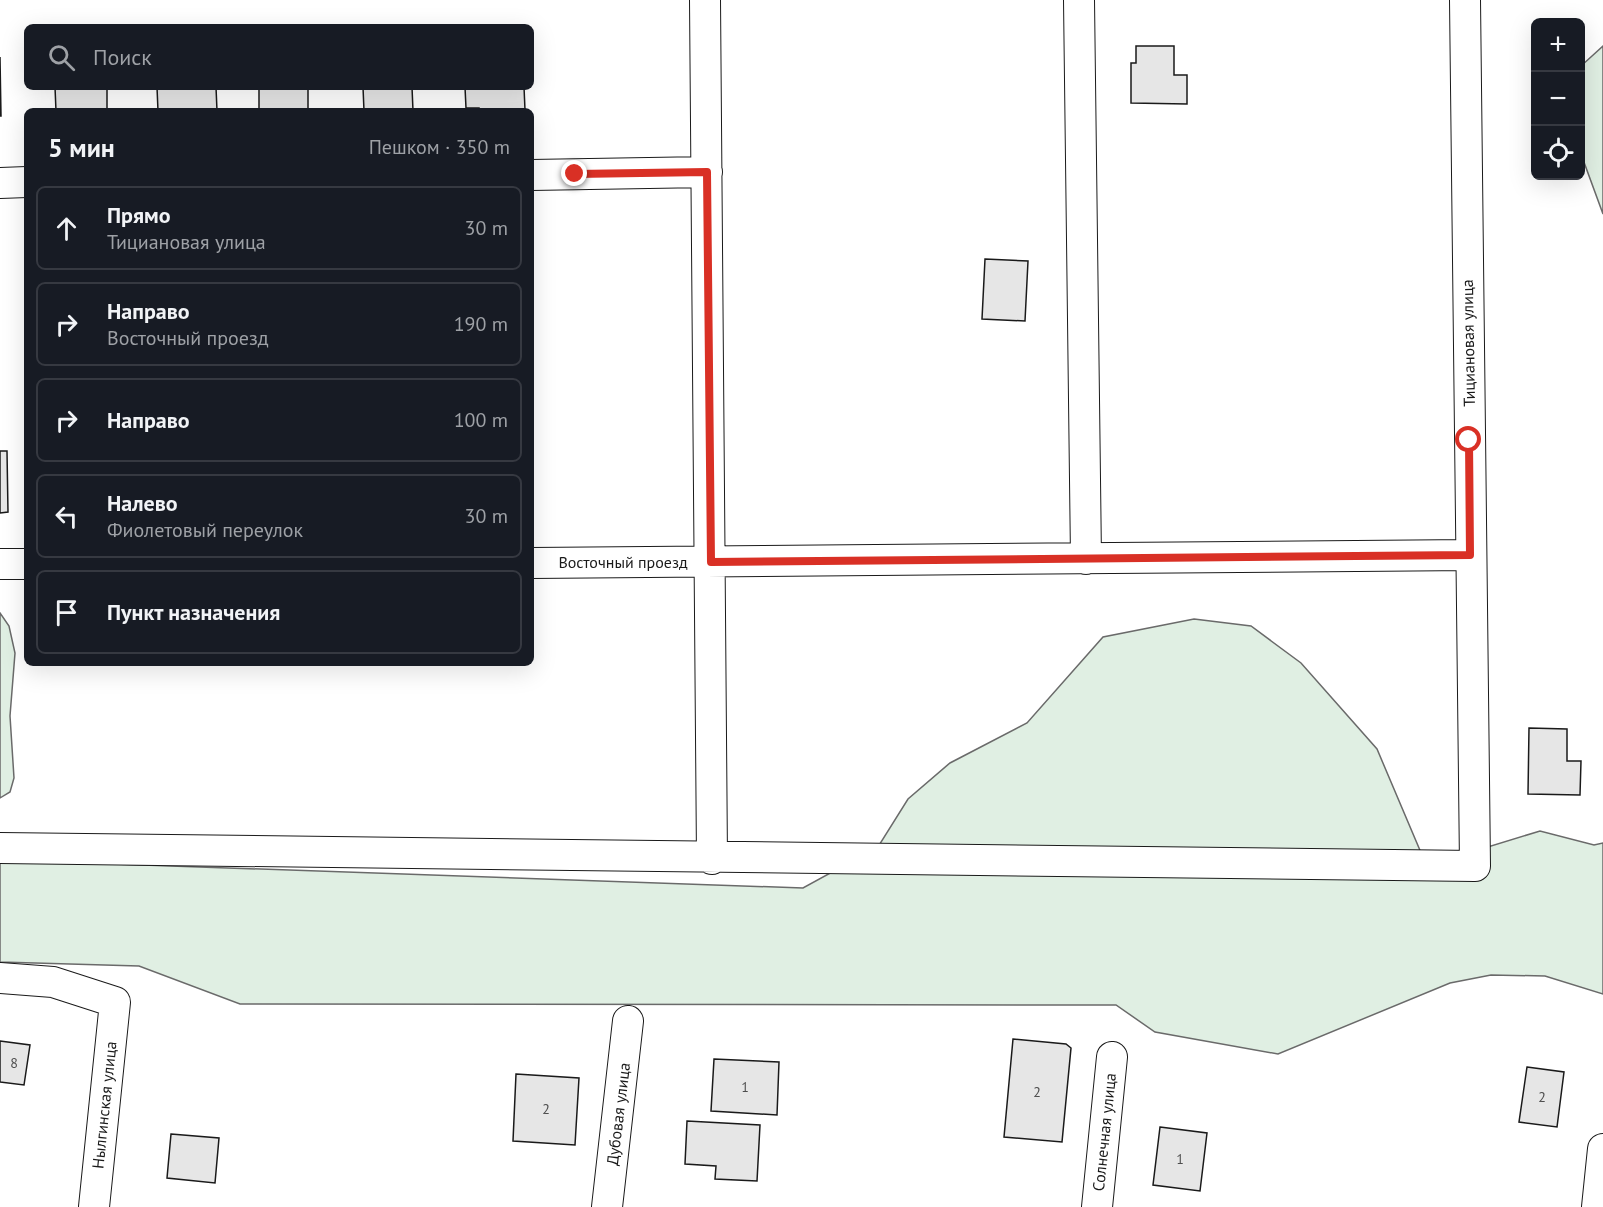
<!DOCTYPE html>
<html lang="ru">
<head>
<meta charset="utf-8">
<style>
	body { margin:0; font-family:"PT Sans",sans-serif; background:#20242c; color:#f1f3f6 }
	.controls { position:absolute; right:18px; top:18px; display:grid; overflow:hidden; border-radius:9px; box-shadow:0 6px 24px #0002 }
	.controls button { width:54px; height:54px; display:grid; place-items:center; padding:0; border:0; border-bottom:2px solid #363941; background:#171b24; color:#f1f3f6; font:30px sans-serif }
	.stop { position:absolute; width:18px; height:18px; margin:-14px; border:4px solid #d93025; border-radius:50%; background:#fff }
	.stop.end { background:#d93025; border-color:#fff; box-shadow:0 2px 6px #0008 }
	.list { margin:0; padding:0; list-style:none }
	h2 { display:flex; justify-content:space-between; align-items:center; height:78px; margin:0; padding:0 24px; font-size:26px }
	h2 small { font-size:20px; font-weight:400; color:#9ea1a6 }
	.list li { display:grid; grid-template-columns:39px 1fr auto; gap:18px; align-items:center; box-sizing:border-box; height:84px; margin:0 12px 12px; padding:0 12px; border:2px solid #363941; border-radius:9px }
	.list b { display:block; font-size:22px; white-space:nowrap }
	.list p { margin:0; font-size:20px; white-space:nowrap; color:#9ea1a6 }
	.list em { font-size:20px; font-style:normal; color:#9ea1a6 }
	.icon { flex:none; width:33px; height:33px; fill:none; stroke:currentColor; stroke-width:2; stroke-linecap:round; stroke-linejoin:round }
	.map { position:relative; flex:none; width:1603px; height:1207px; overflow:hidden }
	.search { position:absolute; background:#171b24; box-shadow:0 6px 24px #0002; left:24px; top:24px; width:510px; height:66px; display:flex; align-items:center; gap:15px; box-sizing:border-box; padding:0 21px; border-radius:9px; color:#9ea1a6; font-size:22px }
	.panel { position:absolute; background:#171b24; box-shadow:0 6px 24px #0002; left:24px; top:108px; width:510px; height:558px; border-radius:9px }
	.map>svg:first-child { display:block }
	.green { fill:#e0efe3; stroke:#6a6a6a; stroke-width:1.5 }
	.building { fill:#e6e6e6; stroke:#1a1a1a; stroke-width:1.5 }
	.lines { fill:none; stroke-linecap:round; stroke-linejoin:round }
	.minor-casing { stroke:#1a1a1a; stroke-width:32 }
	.minor { stroke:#fff; stroke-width:30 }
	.route { stroke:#d93025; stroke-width:8 }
	.labels { text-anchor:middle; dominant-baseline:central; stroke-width:4.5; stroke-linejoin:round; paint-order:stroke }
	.number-label { font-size:14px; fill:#4d4d4d }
	.street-label { font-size:16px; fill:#1a1a1a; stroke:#fff }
</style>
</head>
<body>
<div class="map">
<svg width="1603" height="1207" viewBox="0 0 1603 1207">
	<rect width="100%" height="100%" fill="#fff"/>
	<path class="green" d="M1603,46V214L1581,154V66Z
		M0,613L9,626L15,653L10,716L14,778L10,792L0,798Z
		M1194,619L1251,626L1301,663L1377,749L1422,855L1452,858L1540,831L1594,845L1603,843V994L1545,976L1491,975L1450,983L1278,1054L1155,1032L1116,1005L240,1004L139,966L0,962V860L803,888L878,847L908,799L950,763L1027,723L1103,637Z"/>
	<path class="building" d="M1136,46H1174V75H1187V104L1131,103V63H1136Z
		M0,57L1,116H0Z
		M55,87H107V111H56Z
		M157,87H216L217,111H158Z
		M259,87H308V111H259Z
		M363,87H412L413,111H364Z
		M465,87H524L525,110L479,111V108H466Z
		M985,259L1028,261L1025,321L982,319Z
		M0,451H7L8,512L0,513Z
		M1529,728L1567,729V761H1581L1580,795L1528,794Z
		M1013,1039L1066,1044L1071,1048L1062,1142L1004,1137Z
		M0,1041L30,1045L24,1085L0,1082Z
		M714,1059L779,1062L777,1115L711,1111Z
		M1527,1067L1564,1072L1557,1127L1519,1122Z
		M516,1074L579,1078L575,1145L513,1141Z
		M687,1121L760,1125L757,1181L715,1179L716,1166L685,1164Z
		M1160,1127L1207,1133L1200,1191L1153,1185Z
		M171,1134L219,1138L215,1183L167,1178Z"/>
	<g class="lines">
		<g class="minor-casing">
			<path id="minor" d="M705,0L712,859
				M1079,0L1086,559
				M531,175L707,172
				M0,183L27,182
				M531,563L1470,555
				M0,564H27
				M0,848L1475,866L1465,0
				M0,978L53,982L115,1002L94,1207
				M607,1207L628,1021
				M1097,1207L1112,1057
				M1597,1207L1603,1149"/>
		</g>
		<use href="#minor" class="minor"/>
	</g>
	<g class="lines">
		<path class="route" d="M575,174L707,172L711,562L1470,555L1469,440"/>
	</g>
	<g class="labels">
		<g class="number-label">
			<text x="14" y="1063">8</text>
			<text x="745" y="1087">1</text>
			<text x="1037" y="1092">2</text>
			<text x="1542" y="1097">2</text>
			<text x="546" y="1109">2</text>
			<text x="1180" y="1159">1</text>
		</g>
		<g class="street-label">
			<text transform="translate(1468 343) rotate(-91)">Тициановая улица</text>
			<text x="623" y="562">Восточный проезд</text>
			<text transform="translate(104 1105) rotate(-84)">Нылгинская улица</text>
			<text transform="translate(618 1114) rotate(-83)">Дубовая улица</text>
			<text transform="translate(1104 1132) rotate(-84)">Солнечная улица</text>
		</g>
	</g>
</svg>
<div class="controls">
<button>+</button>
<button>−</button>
<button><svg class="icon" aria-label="locate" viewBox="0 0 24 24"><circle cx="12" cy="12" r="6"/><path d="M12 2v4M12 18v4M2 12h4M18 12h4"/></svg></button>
</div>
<div class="stop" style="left:1469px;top:440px"></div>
<div class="stop end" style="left:575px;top:174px"></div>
<div class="search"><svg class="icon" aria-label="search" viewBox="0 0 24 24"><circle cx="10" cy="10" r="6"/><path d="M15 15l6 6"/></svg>Поиск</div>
<section class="panel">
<h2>5 мин<small>Пешком · 350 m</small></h2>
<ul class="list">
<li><svg class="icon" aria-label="ahead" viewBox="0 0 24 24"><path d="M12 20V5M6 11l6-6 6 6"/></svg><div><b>Прямо</b><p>Тициановая улица</p></div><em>30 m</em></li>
<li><svg class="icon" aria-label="right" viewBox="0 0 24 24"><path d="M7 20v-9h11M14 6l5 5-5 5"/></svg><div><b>Направо</b><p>Восточный проезд</p></div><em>190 m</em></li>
<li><svg class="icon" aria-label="right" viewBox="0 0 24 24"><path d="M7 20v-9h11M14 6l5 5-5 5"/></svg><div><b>Направо</b></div><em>100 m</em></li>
<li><svg class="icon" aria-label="left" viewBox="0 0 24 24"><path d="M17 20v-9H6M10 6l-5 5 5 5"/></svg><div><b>Налево</b><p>Фиолетовый переулок</p></div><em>30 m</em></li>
<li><svg class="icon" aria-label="arrive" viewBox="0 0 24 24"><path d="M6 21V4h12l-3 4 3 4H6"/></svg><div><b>Пункт назначения</b></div></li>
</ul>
</section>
</div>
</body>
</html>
